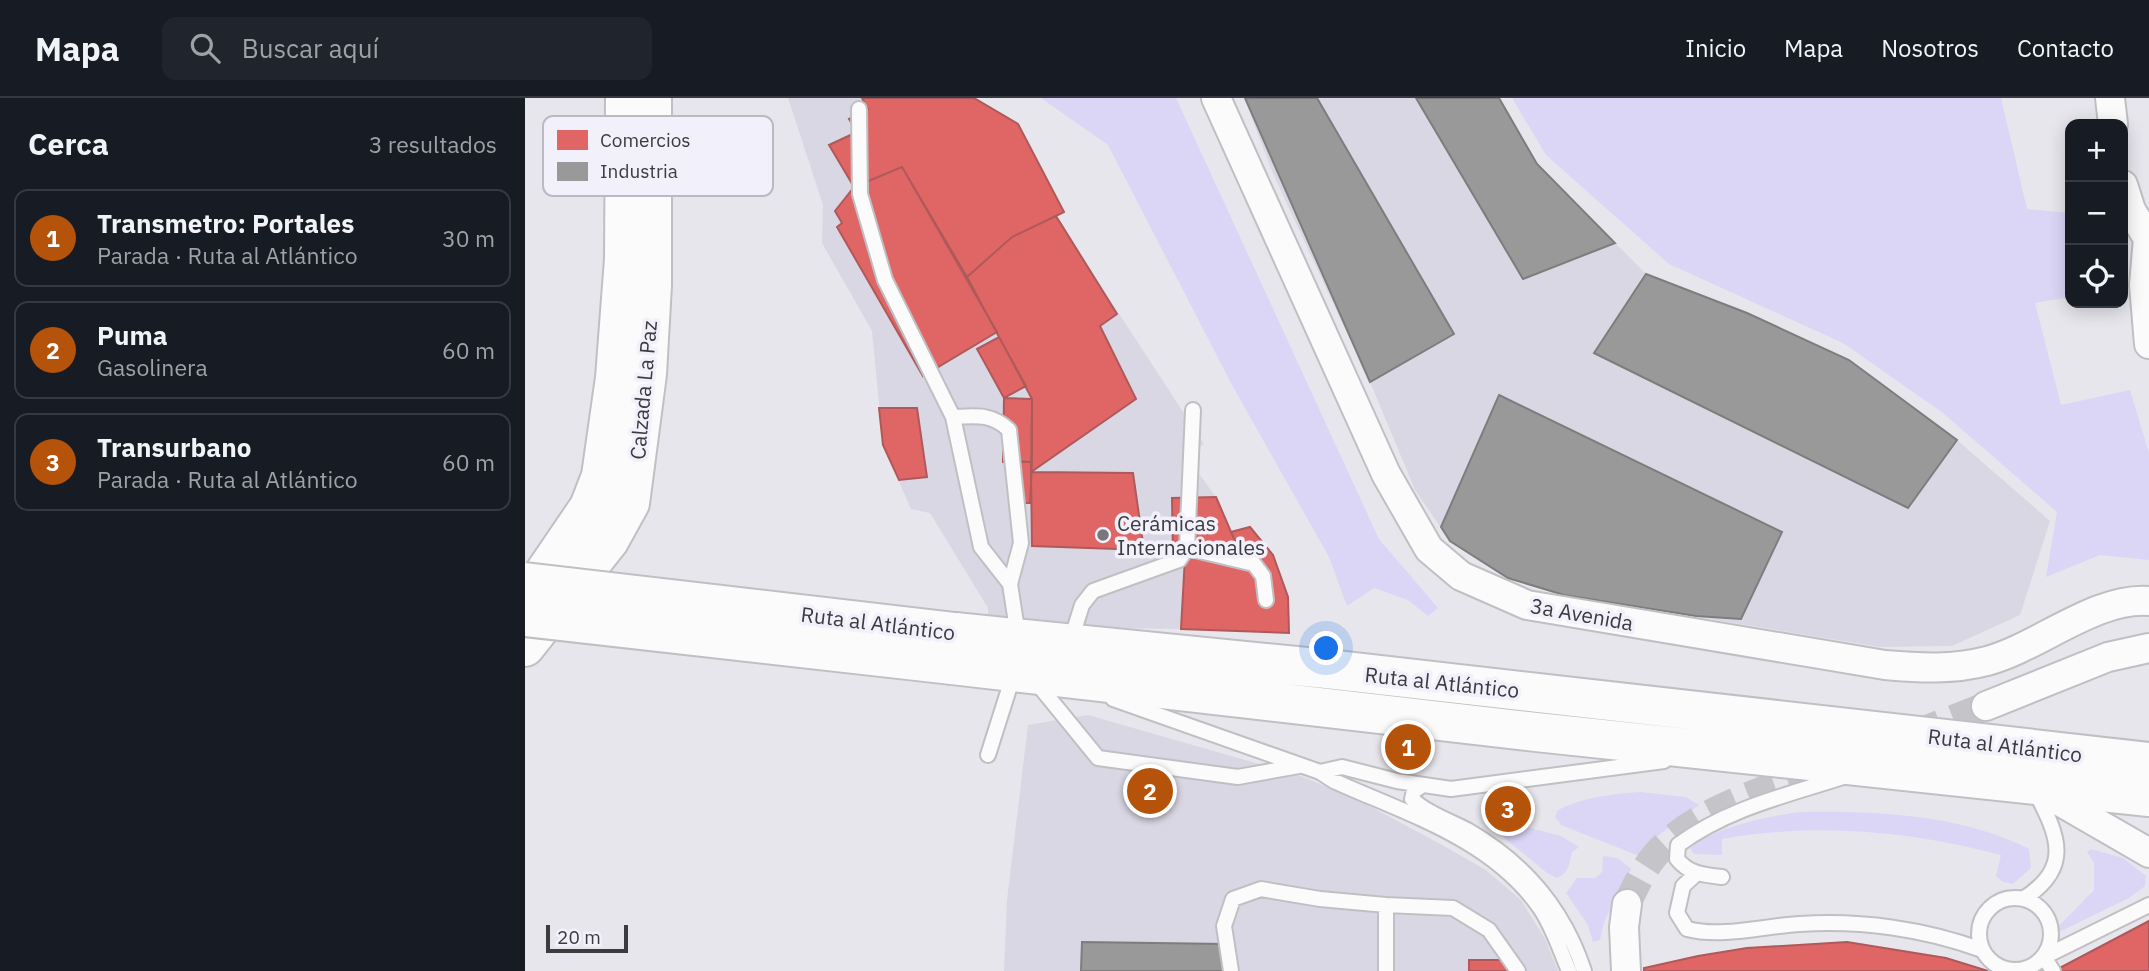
<!DOCTYPE html>
<html lang="es">
<head>
<meta charset="utf-8">
<style>
	body { margin:0; font-family:"IBM Plex Sans",sans-serif; background:#20242c; color:#f1f3f6 }
	.controls { position:absolute; right:21px; top:21px; display:grid; overflow:hidden; border-radius:14px; box-shadow:0 4px 18px #0003 }
	.controls button { width:63px; height:63px; display:grid; place-items:center; padding:0; border:0; border-bottom:2px solid #363941; background:#171b24; color:#f1f3f6; font:35px sans-serif }
	.scale { position:absolute; left:21px; bottom:18px; width:82px; box-sizing:border-box; padding-left:7px; border:4px solid #3c3b3f; border-top:0; font-size:19px; line-height:24px; white-space:nowrap; color:#3c3b3f; -webkit-text-stroke:5px #f2f1fb; paint-order:stroke }
	.you { position:absolute; left:802px; top:551px; width:24px; height:24px; margin:-18px; border:5px solid #fff; border-radius:50%; background:#1a73e8; box-shadow:0 0 0 10px #1a73e833 }
	.badge { display:grid; place-items:center; width:46px; height:46px; border-radius:50%; background:#b45309; color:#fff; font-size:23px; font-weight:700 }
	.pin { position:absolute; translate:-50% -50%; border:4px solid #fff; box-shadow:0 2px 7px #0006 }
	.list { margin:0; padding:0; list-style:none }
	h2 { display:flex; justify-content:space-between; align-items:center; height:91px; margin:0; padding:0 28px; font-size:30px }
	h2 small { font-size:23px; font-weight:400; color:#9ea1a6 }
	.list li { display:grid; grid-template-columns:46px 1fr auto; gap:21px; align-items:center; box-sizing:border-box; height:98px; margin:0 14px 14px; padding:0 14px; border:2px solid #363941; border-radius:14px }
	.list b { display:block; font-size:26px; white-space:nowrap }
	.list p { margin:0; font-size:23px; white-space:nowrap; color:#9ea1a6 }
	.list em { font-size:23px; font-style:normal; color:#9ea1a6 }
	.icon { flex:none; width:38px; height:38px; fill:none; stroke:currentColor; stroke-width:2; stroke-linecap:round; stroke-linejoin:round }
	.map { position:relative; flex:none; width:1624px; height:873px; overflow:hidden }
	header { display:flex; align-items:center; gap:42px; box-sizing:border-box; height:98px; padding:0 35px; background:#171b24; border-bottom:2px solid #363941 }
	header strong { font-size:33px }
	nav { display:flex; gap:38px; margin-inline-start:auto; font-size:24px }
	.search { width:490px; height:63px; background:#20242c; display:flex; align-items:center; gap:18px; box-sizing:border-box; padding:0 24px; border-radius:14px; color:#9ea1a6; font-size:26px }
	main { display:flex }
	aside { flex:1; background:#171b24 }
	.map>svg:first-child { display:block }
	.built { fill:#d9d7e3 }
	.green { fill:#dbd6f6 }
	.shops { fill:#e06666; stroke:#af595a; stroke-width:2 }
	.industry { fill:#999; stroke:#7d7d7e; stroke-width:2 }
	.lines { fill:none; stroke-linecap:round; stroke-linejoin:round }
	.minor-tunnel { stroke:#c5c4c9; stroke-width:28; stroke-dasharray:28 14; stroke-linecap:butt }
	.service-casing { stroke:#c0c0c4; stroke-width:18 }
	.minor-casing { stroke:#c0c0c4; stroke-width:32 }
	.secondary-casing { stroke:#c0c0c4; stroke-width:42 }
	.trunk-casing { stroke:#c0c0c4; stroke-width:42 }
	.service { stroke:#fbfbfc; stroke-width:14 }
	.minor { stroke:#fbfbfc; stroke-width:28 }
	.secondary { stroke:#fbfbfc; stroke-width:38 }
	.trunk { stroke:#fbfbfc; stroke-width:38 }
	.trunk-bridge-casing { stroke:#c0c0c4; stroke-width:42; stroke-linecap:butt }
	.trunk-bridge { stroke:#fbfbfc; stroke-width:38 }
	.poi-dot { fill:#78777c; stroke:#f2f1fb; stroke-width:2.5 }
	.labels { text-anchor:middle; dominant-baseline:central; stroke-width:7; stroke-linejoin:round; paint-order:stroke }
	.street-label { font-size:21px; fill:#3c3b3f; stroke:#f2f1fb }
	.poi-label { font-size:21px; fill:#3c3b3f; stroke:#f2f1fb; text-anchor:start }
	.key { fill:#f2f1fb; stroke:#bbbac3; stroke-width:2 }
	.key-label { font-size:19px; fill:#3c3b3f }
</style>
</head>
<body>
<header>
<strong>Mapa</strong>
<div class="search"><svg class="icon" aria-label="search" viewBox="0 0 24 24"><circle cx="10" cy="10" r="6"/><path d="M15 15l6 6"/></svg>Buscar aquí</div>
<nav><a>Inicio</a><a>Mapa</a><a>Nosotros</a><a>Contacto</a></nav>
</header>
<main>
<aside>
<h2>Cerca<small>3 resultados</small></h2>
<ul class="list">
<li><span class="badge">1</span><div><b>Transmetro: Portales</b><p>Parada · Ruta al Atlántico</p></div><em>30 m</em></li>
<li><span class="badge">2</span><div><b>Puma</b><p>Gasolinera</p></div><em>60 m</em></li>
<li><span class="badge">3</span><div><b>Transurbano</b><p>Parada · Ruta al Atlántico</p></div><em>60 m</em></li>
</ul>
</aside>
<div class="map">
<svg width="1624" height="873" viewBox="0 0 1624 873">
	<rect width="100%" height="100%" fill="#e7e6ec"/>
	<path class="built" d="M263,0H449L493,26L539,114L531,119L679,346L661,358L691,399L660,459L656,531L512,529L463,523V510L405,415L386,411L358,347L347,233L297,145L298,107Z
		M719,0H974L1012,66L1121,176L1222,215L1324,262L1432,342L1525,423L1495,517L1427,548L1355,549L1039,497L983,480L925,443L890,392L848,291L749,78Z
		M563,617L776,678L837,704L919,748L961,772L996,802L1020,841L1033,873H479L482,802L503,627Z"/>
	<path class="green" d="M516,0H651L854,441L913,510L903,518L883,502L849,490L822,508L804,459L707,287L583,47Z
		M987,0H1476L1502,111L1545,115V199L1510,205L1536,307L1605,292L1624,355V462L1575,457L1521,479L1532,414L1418,315L1318,245L1144,166L1021,57Z
		M1116,694L1161,699L1174,707L1135,736L1114,758L1036,727L1030,719L1033,712C1059,699 1087,696 1116,694Z
		M1274,714C1349,713 1436,716 1504,751L1506,770L1488,786L1478,784L1471,778L1476,757C1384,733 1292,724 1197,741V757L1169,756L1165,751C1185,730 1245,718 1274,714Z
		M998,728L1036,738L1054,749L1047,754C1043,767 1046,773 1032,780L1022,775L971,733Z
		M1566,751L1598,760L1621,778L1620,788L1604,800L1536,833L1533,829L1569,792V765L1562,754Z
		M1078,758L1093,760L1106,771L1079,824L1075,842L1068,844L1063,827L1041,795L1052,780H1070L1077,774Z"/>
	<path class="shops" d="M337,0H449L493,26L539,114L487,139L442,179L377,69L329,89L304,47L332,34L324,21L343,11Z
		M377,69L472,234L398,278L312,129L317,125L310,113L329,89Z
		M531,118L592,216L575,228L611,301L506,374L507,301L442,179L487,139Z
		M474,239L501,288L479,300L452,251Z
		M479,300L507,301V364H478Z
		M354,310H392L402,379L374,382L358,347Z
		M487,363L507,364L505,405H486Z
		M506,374L608,375L619,452L507,448Z
		M691,399L716,457L648,460L647,400Z
		M725,429L748,457L763,499L764,535L656,531L660,459L716,457L706,434Z
		M1624,823V873H1529Z
		M1322,844L1421,860L1463,873H1119V870L1173,858L1222,850Z
		M944,862H985L990,873H944Z"/>
	<path class="industry" d="M720,0H792L929,236L845,284Z
		M891,0H974L1012,66L1090,145L998,181Z
		M1121,176L1222,215L1324,262L1432,342L1383,410L1069,255Z
		M974,297L1257,434L1216,521L1171,518L1039,497L983,480L925,443L916,429Z
		M557,844L701,846V873H556Z"/>
	<g class="lines">
		<path class="minor-tunnel" d="M1389,636L1461,608
			M1102,806C1112,785 1122,763 1140,747C1183,706 1251,689 1305,668"/>
		<g class="service-casing">
			<path id="service" d="M334,11L335,96L360,182L428,319L456,449L485,486
				M428,319C451,318 466,315 484,332L496,445L485,486L493,538
				M662,450L729,466L738,478L741,502
				M546,542L557,507L568,493L654,462L662,450L668,312
				M511,584L573,660L713,679L774,668
				M588,601L795,674L809,683C882,716 967,741 1015,810C1028,829 1035,852 1044,873
				M463,657L489,575
				M795,674L817,669L872,683L926,691L1139,663
				M898,687L889,693L887,701C902,715 925,723 944,733C999,765 1039,812 1059,873
				M1171,776L1158,788L1152,815L1162,831C1197,840 1239,828 1275,826C1336,822 1400,831 1457,852
				M1197,779C1179,777 1164,776 1152,761L1153,747C1203,710 1263,697 1321,678
				M1454 836a36 36 0 1 1 72 0a36 36 0 1 1-72 0Z
				M1498,801C1547,770 1534,739 1511,695
				M706,873L699,828L708,801L736,791L795,801L861,807
				M861,873V807L928,810L964,832L993,873
				M1528,873L1519,859L1624,807"/>
		</g>
		<g class="minor-casing">
			<path id="minor" d="M691,0L861,376L904,451L936,478L1002,507L1360,567C1395,570 1428,572 1462,563C1514,549 1570,499 1624,503
				M1585,0L1588,26
				M1598,87L1606,112L1622,139
				M1624,128L1619,187L1624,246
				M1461,608L1583,559L1624,550
				M1515,692L1624,755
				M1101,873L1099,829L1102,806"/>
		</g>
		<g class="secondary-casing">
			<path id="secondary" d="M0,503L64,409L76,378L90,280L99,161L100,0
				M0,549L84,443L105,405L122,276L127,187V0"/>
		</g>
		<g class="trunk-casing">
			<path id="trunk" d="M430,534L802,571L1624,664
				M427,567L1011,634L1624,699"/>
		</g>
		<use href="#service" class="service"/>
		<use href="#minor" class="minor"/>
		<use href="#secondary" class="secondary"/>
		<use href="#trunk" class="trunk"/>
		<g class="trunk-bridge-casing">
			<path id="trunk-bridge" d="M0,484L430,534
				M0,519L427,567"/>
		</g>
		<use href="#trunk-bridge" class="trunk-bridge"/>
	</g>
	<circle class="poi-dot" cx="578" cy="437" r="7"/>
	<g class="labels">
		<g class="street-label">
			<text transform="translate(118 292) rotate(-85)">Calzada La Paz</text>
			<text transform="translate(1057 516) rotate(10)">3a Avenida</text>
			<text transform="translate(353 525) rotate(7)">Ruta al Atlántico</text>
			<text transform="translate(917 584) rotate(6)">Ruta al Atlántico</text>
			<text transform="translate(1480 647) rotate(7)">Ruta al Atlántico</text>
		</g>
		<g class="poi-label">
			<text x="592" y="425">Cerámicas<tspan x="592" dy="24">Internacionales</tspan></text>
		</g>
	</g>
	<rect x="18" y="18" width="230" height="80" rx="10" class="key"/>
	<rect x="32" y="32" width="31" height="20" fill="#e06666"/>
	<rect x="32" y="64" width="31" height="19" fill="#999"/>
	<g class="key-label">
		<text x="75" y="49">Comercios</text>
		<text x="75" y="80">Industria</text>
	</g>
</svg>
<div class="controls">
<button>+</button>
<button>−</button>
<button><svg class="icon" aria-label="locate" viewBox="0 0 24 24"><circle cx="12" cy="12" r="6"/><path d="M12 2v4M12 18v4M2 12h4M18 12h4"/></svg></button>
</div>
<div class="scale">20 m</div>
<div class="you"></div>
<div class="pin badge" style="left:883px;top:649px">1</div>
<div class="pin badge" style="left:625px;top:693px">2</div>
<div class="pin badge" style="left:983px;top:711px">3</div>
</div>
</main>
</body>
</html>
